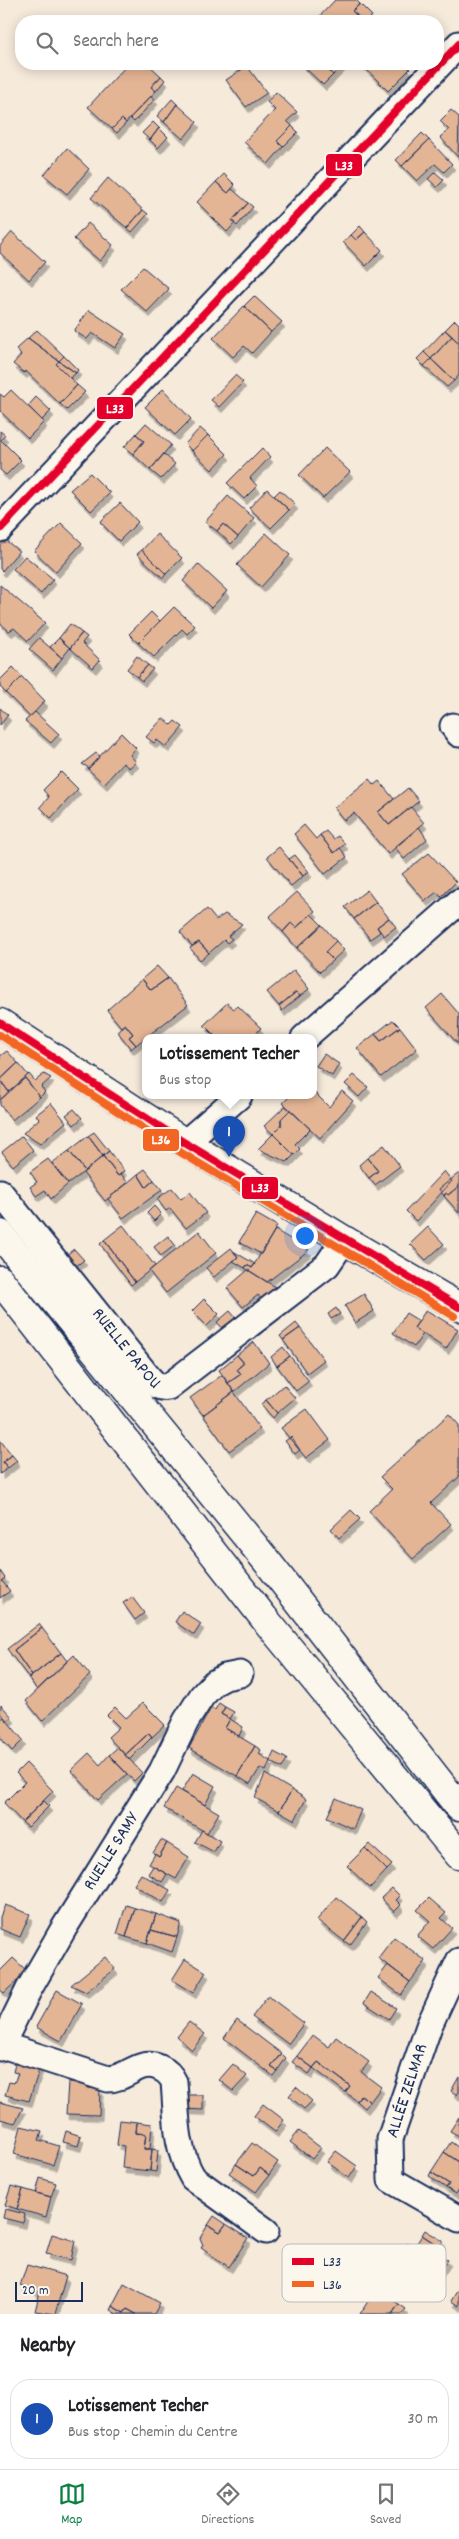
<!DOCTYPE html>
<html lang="en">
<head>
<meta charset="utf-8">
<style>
	body { margin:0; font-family:Dekko,sans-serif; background:#f2f2f2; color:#202124 }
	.scale { position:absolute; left:15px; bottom:12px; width:68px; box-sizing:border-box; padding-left:5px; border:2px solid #1b2f5e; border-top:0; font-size:14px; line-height:18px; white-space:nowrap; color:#1b2f5e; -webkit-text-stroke:4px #fbf7ec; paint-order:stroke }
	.you { position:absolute; left:304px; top:1235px; width:18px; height:18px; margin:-12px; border:4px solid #fff; border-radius:50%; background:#1a73e8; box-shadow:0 0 0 8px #1a73e833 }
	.badge { display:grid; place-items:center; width:32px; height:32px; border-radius:50%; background:#0b8043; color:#fff; font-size:16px; font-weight:700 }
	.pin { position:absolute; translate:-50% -41px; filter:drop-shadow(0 1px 2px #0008) }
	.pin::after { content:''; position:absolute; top:26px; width:18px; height:15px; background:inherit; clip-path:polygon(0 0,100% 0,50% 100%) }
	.popup { position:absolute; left:142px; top:1034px; width:175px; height:65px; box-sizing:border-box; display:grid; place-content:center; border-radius:10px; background:#fff; filter:drop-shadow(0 1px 4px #0005); font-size:16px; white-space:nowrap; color:#757577 }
	.popup b { font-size:19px; color:#202124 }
	.popup::after { content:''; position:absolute; left:50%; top:100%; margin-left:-10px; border:10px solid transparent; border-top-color:#fff }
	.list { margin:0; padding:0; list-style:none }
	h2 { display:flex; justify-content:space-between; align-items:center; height:65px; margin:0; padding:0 20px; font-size:21px }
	h2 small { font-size:16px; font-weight:400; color:#757577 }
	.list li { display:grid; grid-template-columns:32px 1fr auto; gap:15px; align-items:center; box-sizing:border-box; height:80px; margin:0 10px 10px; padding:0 10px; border:1px solid #e0e0e0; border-radius:20px }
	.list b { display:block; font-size:19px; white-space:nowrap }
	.list p { margin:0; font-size:16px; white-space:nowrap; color:#757577 }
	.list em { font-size:16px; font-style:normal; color:#757577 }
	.icon { flex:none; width:28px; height:28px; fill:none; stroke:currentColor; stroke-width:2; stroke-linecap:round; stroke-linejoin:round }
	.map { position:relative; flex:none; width:459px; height:2314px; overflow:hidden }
	.search { position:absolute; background:#fff; box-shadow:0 2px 12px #0003; left:15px; right:15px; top:15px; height:55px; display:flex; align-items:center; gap:12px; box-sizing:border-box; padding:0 18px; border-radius:20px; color:#757577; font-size:19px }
	.sheet { height:155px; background:#fff }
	nav { display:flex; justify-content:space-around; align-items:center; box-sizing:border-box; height:70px; border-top:1px solid #e0e0e0; background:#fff; font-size:14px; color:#757577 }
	nav a { display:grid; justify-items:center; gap:2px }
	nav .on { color:#0b8043 }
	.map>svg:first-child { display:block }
	.building { fill:#e4b595; stroke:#1b2f5e; filter:url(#shadow) }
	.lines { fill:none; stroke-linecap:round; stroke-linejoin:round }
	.street-casing { stroke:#1b2f5e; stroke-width:29 }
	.secondary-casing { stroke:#1b2f5e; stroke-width:31 }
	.highway-casing { stroke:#1b2f5e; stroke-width:31 }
	.street { stroke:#fbf7ec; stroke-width:25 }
	.secondary { stroke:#fbf7ec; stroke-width:28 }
	.highway { stroke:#fbf7ec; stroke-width:28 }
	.bus-1-casing { stroke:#fbf7ec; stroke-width:11 }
	.bus-2-casing { stroke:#fbf7ec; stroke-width:11 }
	.bus-1 { stroke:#e4002b; stroke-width:8 }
	.bus-2 { stroke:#f26522; stroke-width:8 }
	.labels { text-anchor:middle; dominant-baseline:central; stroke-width:4.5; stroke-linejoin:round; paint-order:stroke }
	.street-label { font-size:18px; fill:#1b2f5e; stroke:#fbf7ec }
	.key { fill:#fbf7ec; stroke:#b8bbc1; stroke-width:1 }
	.key-label { font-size:14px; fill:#1b2f5e }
	.line-badge { stroke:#fbf7ec; stroke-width:2 }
	.badge-label { font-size:14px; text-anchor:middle; font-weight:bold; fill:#fff }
</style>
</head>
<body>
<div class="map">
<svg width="459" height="2314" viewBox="0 0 459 2314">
	<defs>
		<filter id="shadow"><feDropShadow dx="3" dy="5.5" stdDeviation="0" flood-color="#0004"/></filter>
	</defs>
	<rect width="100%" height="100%" fill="#f6eadb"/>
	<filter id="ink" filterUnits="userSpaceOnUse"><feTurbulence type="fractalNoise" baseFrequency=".02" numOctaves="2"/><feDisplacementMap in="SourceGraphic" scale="10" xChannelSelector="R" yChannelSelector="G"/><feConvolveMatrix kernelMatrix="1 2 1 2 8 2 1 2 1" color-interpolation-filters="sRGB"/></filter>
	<g filter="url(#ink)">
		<path class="building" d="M335,0H356L360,4L352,11L363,21H319L317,19Z
			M360,4L372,16L367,21H363L352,11Z
			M128,64H148L161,76L151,87L156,91L130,118L126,123L122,119L112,129L88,107Z
			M301,64H327L324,66L333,75L323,85Z
			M327,64H344L333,75L324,66Z
			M361,64H404L410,69L388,91Z
			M247,66L267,93L246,107L226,80Z
			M161,76L165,80L156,91L151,87Z
			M276,92L297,112L287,121L292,126L277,141L283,147L268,164L244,142L275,110L267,102Z
			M151,96L155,99L134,122L130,118Z
			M172,99L177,104L164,122L157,116Z
			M177,104L197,122L183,139L164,122Z
			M451,110L459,117L458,157L440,137L449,130L440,121Z
			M122,119L126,123L117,133L112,129Z
			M153,122L159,128L150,140L142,133Z
			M292,126L298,132L283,147L277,141Z
			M159,128L168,137L158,148L150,140Z
			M422,133L429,140L402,166L396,160Z
			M429,140L452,164L444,172L435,164L417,181L402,166Z
			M67,148L89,169L67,194L44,175Z
			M435,172L444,180L437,187L428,179Z
			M224,174L235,185L228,193L216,182Z
			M108,178L143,210L127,228L91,198Z
			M216,182L228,193L232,189L248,203L232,221L235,223L227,232L197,202Z
			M248,203L253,207L237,226L232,221Z
			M143,210L148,214L132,232L127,228Z
			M88,223L113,245L100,261L74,239Z
			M360,226L365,232L356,240L351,235Z
			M12,232L45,262L29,280L0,253V246Z
			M365,232L382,250L366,266L343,242L351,235L356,240Z
			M143,267L169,289L147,312L121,289Z
			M254,296L282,322L271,332L244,306Z
			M244,306L271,332L252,353L244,346L233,357L213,338Z
			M89,310L125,334L115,348L92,333L87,339L74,331Z
			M455,320L459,324V343L445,330Z
			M37,330L64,356L59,361L28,338Z
			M445,330L452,336L431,359L424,352Z
			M452,336L459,343V375L454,381L431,359Z
			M28,338L59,361L56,364L77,385L60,404L26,371L24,373L13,364L21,355L16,349Z
			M424,352L431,359L424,366L417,359Z
			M64,356L78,370L76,373L59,361Z
			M431,359L454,381L447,387L424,366Z
			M59,361L76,373L70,378L56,364Z
			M235,375L243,382L219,407L211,400Z
			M77,385L85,392L67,410L60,404Z
			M163,389L191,419L175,435L145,407Z
			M11,390L44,422L28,438L0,411V394L4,397Z
			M36,397L51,411L42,420L28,406Z
			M146,423L171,445L150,470L133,454L144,441L136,434Z
			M200,428L208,435L192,451L185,444Z
			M0,431L5,435L1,440L21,460L6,475L0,470Z
			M136,434L144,441L133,454L124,447Z
			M208,435L227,454L212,470L192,451Z
			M262,448L270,457L250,478L257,486L244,499L227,483Z
			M325,448L350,472L323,498L299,475Z
			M164,454L175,464L161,479L150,470Z
			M90,473L110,493L91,511L70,490Z
			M267,489L289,510L271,528L249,508Z
			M280,490L295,504L289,510L274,496Z
			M228,496L254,518L238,537L223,524L217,531L205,522Z
			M120,503L138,522L119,541L100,522Z
			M61,523L82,543L56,572L34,551Z
			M223,524L238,537L231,544L217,531Z
			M266,533L290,555L261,587L237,565Z
			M157,534L182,558L166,574L142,550Z
			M0,536L19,551L2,571L0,569Z
			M142,550L166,574L163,578L137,554Z
			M25,556L53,579L41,594L13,569Z
			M198,564L227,591L211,608L183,581Z
			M0,585L45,623L28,641L14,628L9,631L0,623Z
			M174,607L195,626L187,634L182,629L154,657L138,643Z
			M151,612L160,621L138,643L129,634Z
			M70,624L82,633L70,648L59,638Z
			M82,633L87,637L82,643L100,660L93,668L70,648Z
			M39,638L62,658L53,670L29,649Z
			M59,638L70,648L62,658L50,647Z
			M137,656L148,665L137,677L127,669Z
			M148,665L153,669L142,681L137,677Z
			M13,667L22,677L6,693L0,687V680Z
			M22,677L45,701L30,717L6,693Z
			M0,708L8,715L0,725Z
			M35,712L59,734L51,743L25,721Z
			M163,718L171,725L175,721L183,727L166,747L157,740L154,743L146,737Z
			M121,733L136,748L130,755L136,762L129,768L123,763L104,784L88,769Z
			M96,753L100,756L89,768L82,764Z
			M61,772L78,789L51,818L40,807L49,797L43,790Z
			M369,779L374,785L379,781L394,799L378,812L389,825L411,807L424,823L388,854L354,813L344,820L334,808Z
			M408,788L419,801L389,825L378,812Z
			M304,825L316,839L320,835L334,853L340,848L347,857L325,874L294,834Z
			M419,827L427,839L404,859L395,847Z
			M326,831L333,839L338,836L345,844L334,853L320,835Z
			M279,847L303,876L291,886L267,857Z
			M429,853L456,882L441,897L437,892L425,901L402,874Z
			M295,855L309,872L303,876L289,859Z
			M367,890L376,902L354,919L345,907Z
			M297,892L315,911L296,928L291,923L283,932L269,917Z
			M376,902L389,918L377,927L380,932L370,939L354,919Z
			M207,909L216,920L225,914L242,924L228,936L232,939L227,943L224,940L209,953L199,942L192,946L180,932Z
			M311,914L322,925L297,948L283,932L291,923L296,928Z
			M389,918L396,927L384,936L377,927Z
			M322,925L336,941L325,952L333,960L320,972L297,948Z
			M336,941L344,950L333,960L325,952Z
			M199,942L209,953L200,960L190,948Z
			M157,966L168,978L151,990L142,979Z
			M294,970L309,989L300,996L296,992L279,1006L267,992Z
			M168,978L188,1005L136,1045L129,1037L133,1034L125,1024L121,1027L107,1010L142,979L151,990Z
			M296,992L300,996L282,1011L279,1006Z
			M442,994L459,1014L458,1044L426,1008Z
			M227,1003L234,1009L238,1006L261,1028L252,1038H217L204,1025Z
			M393,1020L400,1027L381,1041L375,1034Z
			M125,1024L133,1034L129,1037L136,1045L131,1049L117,1031Z
			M400,1027L417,1049L381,1077L357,1048L375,1034L381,1041Z
			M7,1051L18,1063L0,1080V1056Z
			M324,1054L339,1064L332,1076L316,1066Z
			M18,1063L28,1075L9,1092L0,1080Z
			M29,1074L35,1081L44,1074L51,1078L41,1087L45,1092L40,1097L25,1078Z
			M354,1075L368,1087L359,1097L345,1084Z
			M25,1078L40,1097L12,1120L0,1105V1100Z
			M0,1080L9,1092L0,1100Z
			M313,1091L329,1107L342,1091L353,1101L320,1138L283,1103L290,1096H313Z
			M51,1103L66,1122L40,1144L23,1133L39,1119L36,1115Z
			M285,1106L290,1110L281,1119V1126L273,1134L264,1126Z
			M74,1109L82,1118L74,1125L66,1115Z
			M290,1110L310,1129L295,1144L300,1149L294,1155L273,1134L281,1126V1119Z
			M94,1132L109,1151L103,1156L88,1136Z
			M273,1134L294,1155L287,1162L258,1149Z
			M22,1136L33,1150L13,1166L2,1152Z
			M88,1136L103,1156L85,1171L69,1151Z
			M384,1145L400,1166L375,1185L369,1178L378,1171L367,1158Z
			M69,1151L85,1171L68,1184L52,1163Z
			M109,1151L124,1171L118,1176L103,1156Z
			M103,1156L118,1176L121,1174L128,1183L105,1201L83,1173Z
			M367,1158L378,1171L369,1178L359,1165Z
			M48,1159L68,1184L51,1199L45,1190L36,1196L30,1187L37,1182L30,1172Z
			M145,1169L154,1180L146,1187L138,1174Z
			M444,1171L452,1181L416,1221L406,1211Z
			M459,1173V1186L448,1195L446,1193L444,1196L439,1189Z
			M138,1174L146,1187L154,1180L162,1190L123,1218L108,1199Z
			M459,1186V1213L444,1196L446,1193L448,1195Z
			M172,1188L181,1199L190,1192L206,1213L186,1228L170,1208L166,1211L157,1199Z
			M154,1206L161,1214L154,1221L147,1213Z
			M256,1214L277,1226L261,1254L239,1242Z
			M123,1225L155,1266L135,1282L104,1240Z
			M428,1227L444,1244L426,1260L410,1244Z
			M275,1230L309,1250L267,1282L245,1268L247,1265L252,1268Z
			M199,1231L216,1253L166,1293L149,1271Z
			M168,1236L175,1245L161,1256L154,1247Z
			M104,1240L135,1282L131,1285L100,1244Z
			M231,1248L238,1257L214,1277L206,1268Z
			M74,1249L84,1260L75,1267L66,1255Z
			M233,1251L255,1264L252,1268L247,1265L245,1268L233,1261L238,1257Z
			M248,1270L277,1288L262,1300L258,1295L243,1307L227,1288Z
			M364,1294L374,1311L355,1323L345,1306Z
			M204,1299L219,1314L207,1326L192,1311Z
			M336,1308L340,1314L331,1319L328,1314Z
			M426,1310L458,1329L446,1349L414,1328Z
			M230,1311L236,1318L223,1329L217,1322Z
			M406,1313L419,1321L414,1328L423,1334L414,1347L393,1333Z
			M296,1323L300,1328L283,1340L280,1336Z
			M300,1328L324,1360L307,1373L283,1340Z
			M254,1342L269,1363L234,1392L228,1383L241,1374L237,1369L244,1363L237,1355Z
			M283,1347L290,1356L277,1366L271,1357Z
			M237,1355L244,1363L237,1369L241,1374L228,1383L219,1370Z
			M290,1356L309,1381L296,1391L277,1366Z
			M222,1375L234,1392L203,1415L190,1398Z
			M284,1385L295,1398L277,1413L266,1400Z
			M234,1392L260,1429L229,1451L203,1415Z
			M266,1400L277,1413L273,1418L261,1404Z
			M307,1409L330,1440L306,1458L281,1428Z
			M449,1414L459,1425V1477L431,1503L451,1524L413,1559L369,1511L392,1489L380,1477Z
			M291,1437L300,1450L295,1454L285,1441Z
			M0,1440L12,1455L3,1462L8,1468L0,1474Z
			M12,1455L17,1461L8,1468L3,1462Z
			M351,1510L360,1519L339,1538L331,1529Z
			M0,1571L5,1578L2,1581L10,1591L0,1598Z
			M132,1597L144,1613L135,1620L123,1603Z
			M182,1611L201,1624L194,1635L175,1622Z
			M39,1624L42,1628L14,1650L32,1676L29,1678L7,1649Z
			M42,1628L61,1653L32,1676L14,1650Z
			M61,1653L67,1661L37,1690L29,1678Z
			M74,1655L90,1675L42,1721L26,1701Z
			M143,1703L165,1725L152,1737L149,1733L125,1755L108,1737L119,1727L107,1715L115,1707L126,1718Z
			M219,1703L225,1707L221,1714L230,1719L225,1728L255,1746L237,1776L189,1748L211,1708L215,1710Z
			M1,1705L12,1717L7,1721L0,1713Z
			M225,1707L234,1712L230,1719L221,1714Z
			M4,1717L23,1740L12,1751L0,1737V1720Z
			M230,1719L243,1727L239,1736L225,1728Z
			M149,1733L152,1737L129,1760L125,1755Z
			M255,1746L261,1750L259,1754L270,1761L266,1771L260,1768L250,1784L237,1776Z
			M118,1747L142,1773L134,1781L109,1755Z
			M274,1752L287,1759L282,1768L270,1761Z
			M89,1753L100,1765L109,1755L127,1774L98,1800L71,1770Z
			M26,1763L53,1791L22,1822L4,1803L25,1782L16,1773Z
			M193,1773L215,1786L205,1805L182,1791Z
			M265,1774L292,1790L279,1811L255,1798Z
			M176,1788L219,1813L207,1833L164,1808Z
			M292,1790L306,1799L295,1820L279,1811Z
			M336,1798L361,1810L353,1829L327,1817Z
			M44,1801L49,1806L28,1827L22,1822Z
			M202,1830L220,1841L214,1852L195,1842Z
			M161,1840L167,1843L159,1857L153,1853Z
			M167,1843L189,1857L176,1879L149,1864L155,1854L159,1857Z
			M369,1844L392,1865L387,1870L365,1848Z
			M365,1848L387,1870L370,1888L347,1866Z
			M153,1866L167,1874L162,1882L148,1874Z
			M141,1874L170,1890L163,1902L134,1885Z
			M392,1888L400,1896L396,1900L401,1905L394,1912L381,1898Z
			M336,1897L362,1917L344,1941L317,1920Z
			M429,1898L446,1913L441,1918L452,1928L433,1949L417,1936L430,1921L417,1910Z
			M5,1905L30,1914L20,1937L0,1929V1917Z
			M126,1905L135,1908L126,1937L117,1934Z
			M135,1908L156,1914L147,1943L126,1937Z
			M156,1914L181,1923L177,1937L151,1930Z
			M362,1917L367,1922L350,1945L344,1941Z
			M151,1930L177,1937L172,1952L147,1943Z
			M394,1937L426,1961L410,1982L378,1958Z
			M105,1957L115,1969L86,1992L71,1985Z
			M13,1958L27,1971L4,1993L0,1990V1971Z
			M185,1959L206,1972L193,1993L172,1980Z
			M388,1965L410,1982L401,1995L378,1978Z
			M57,1990L82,2004L61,2041L36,2027Z
			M371,1992L396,2008L389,2019L364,2003Z
			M268,1996L304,2023L288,2044L252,2017Z
			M237,2020L282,2054L271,2067L277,2071L273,2076L224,2038Z
			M189,2022L205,2034L192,2050L177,2037Z
			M313,2035L329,2047L336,2037L369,2062L361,2072L381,2087L370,2102L361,2095L357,2101L345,2092L350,2086L318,2062L313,2068L297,2056Z
			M282,2054L286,2058L277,2071L271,2067Z
			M297,2056L313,2068L309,2074L292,2062Z
			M16,2060L40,2067L29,2101L5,2095L9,2082L14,2083L18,2073L13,2072Z
			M318,2062L350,2086L345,2092L313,2068Z
			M233,2064L247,2076L233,2091L219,2080Z
			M459,2077V2092L457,2095L451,2091Z
			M68,2082L89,2083L88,2088L100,2089L99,2115L66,2114Z
			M296,2087L312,2101L304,2109L289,2096Z
			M186,2095H203V2110L184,2109Z
			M361,2095L370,2102L365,2108L357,2101Z
			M0,2102L23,2108L15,2123L0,2119Z
			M263,2104L284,2120L275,2132L254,2116Z
			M459,2117V2136L450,2131Z
			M120,2120L137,2122L136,2133L146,2134L144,2149H152L150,2171L122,2168L124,2146L117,2145Z
			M137,2122L152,2124L150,2149H144L146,2134L136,2133Z
			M21,2126L42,2131L39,2140L59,2146L53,2165L14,2154Z
			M66,2131L81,2136L78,2146L63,2142Z
			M299,2131L321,2148L312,2159L290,2142Z
			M451,2142L459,2148V2162L444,2152Z
			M252,2143L278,2162L269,2175L260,2168L254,2176L236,2164Z
			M152,2149L158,2150L156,2172L150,2171Z
			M336,2151L357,2166L349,2178L327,2162Z
			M444,2152L459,2162V2189L456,2194L446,2188L449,2184L431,2172Z
			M236,2164L254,2176L260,2168L269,2175L256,2192L229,2173Z
			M431,2172L449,2184L446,2188L429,2176Z
			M40,2178L56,2183L51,2197L36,2193Z
			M11,2186L23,2189L17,2209L5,2205Z
			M23,2189L51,2197L46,2217L17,2209Z
			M5,2209L25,2214L23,2223L3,2218Z
			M214,2216L226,2224L220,2232L208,2225Z
			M226,2224L248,2238L229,2267L201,2248L203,2245L200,2238L208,2225L220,2232Z
			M425,2230L443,2241L440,2247L422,2235Z
			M52,2234L75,2241L71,2260L46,2254Z
			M422,2235L440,2247L424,2272L406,2261Z
			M408,2243L415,2247L406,2261L396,2254Z
			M436,2252L448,2260L435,2279L424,2272Z
			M27,2265L66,2276L55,2314L35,2311L40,2292L20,2286Z
			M124,2283L160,2303L154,2314H136L127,2309L124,2313L112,2306Z
			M459,2288V2306L451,2301Z
			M375,2290L399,2304L392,2314H360Z
			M399,2304L406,2309L402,2314H392Z
			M112,2306L124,2313L127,2309L136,2314H117L110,2310Z"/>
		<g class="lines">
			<g class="street-casing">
				<g id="street">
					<path d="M0,529L459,44"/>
					<path d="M453,726L459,734"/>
					<path d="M304,1038L459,902"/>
					<path d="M185,1143L239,1096"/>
					<path id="s1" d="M0,1192L149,1378C155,1384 158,1389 168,1387L327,1265L344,1240"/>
					<path d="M459,1961L429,2026L390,2139L391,2180L459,2219"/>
					<path d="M2,2045L108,2079C128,2079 139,2058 160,2068C167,2071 171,2075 174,2082C177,2116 175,2148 193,2178L266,2231"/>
					<path id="s2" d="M0,2048L29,1989L64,1928L162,1771L186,1721L202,1696L214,1683L225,1677L240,1674"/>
				</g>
			</g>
			<g class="secondary-casing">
				<path id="secondary" d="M0,1023L185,1143L344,1240L459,1307"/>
			</g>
			<g class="highway-casing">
				<path id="highway" d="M0,1234L269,1564L459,1807
					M0,1280L264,1618L459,1855"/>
			</g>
			<use href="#street" class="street"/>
			<use href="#secondary" class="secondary"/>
			<use href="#highway" class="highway"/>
			<g class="bus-1-casing">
				<path id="bus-1" d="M0,529L459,44
					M0,1023L185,1143L459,1307"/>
			</g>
			<g class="bus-2-casing">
				<path id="bus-2" d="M0,1035L180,1152L454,1316"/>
			</g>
			<use href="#bus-1" class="bus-1"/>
			<use href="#bus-2" class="bus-2"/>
		</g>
	</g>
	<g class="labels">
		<g class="street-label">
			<text stroke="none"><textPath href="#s1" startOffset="201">RUELLE PAPOU</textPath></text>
			<text stroke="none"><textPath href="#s2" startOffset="226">RUELLE SAMY</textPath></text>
			<text transform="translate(408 2091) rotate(-72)">ALLÉE ZELMAR</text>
		</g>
	</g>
	<rect x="282" y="2244" width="164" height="58" rx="8" class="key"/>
	<rect x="292" y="2258" width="22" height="7" fill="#e4002b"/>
	<rect x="292" y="2281" width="22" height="6" fill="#f26522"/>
	<g class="key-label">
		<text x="323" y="2266">L33</text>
		<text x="323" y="2289">L36</text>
	</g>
	<g class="line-badge">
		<rect x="325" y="153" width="38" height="24" rx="5" fill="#e4002b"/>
		<rect x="96" y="396" width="38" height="24" rx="5" fill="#e4002b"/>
		<rect x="142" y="1128" width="38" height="24" rx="5" fill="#f26522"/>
		<rect x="241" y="1176" width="38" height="24" rx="5" fill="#e4002b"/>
	</g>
	<g class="badge-label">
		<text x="344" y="170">L33</text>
		<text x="115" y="413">L33</text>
		<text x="161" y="1144">L36</text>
		<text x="260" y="1192">L33</text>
	</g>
</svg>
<div class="scale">20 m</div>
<div class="you"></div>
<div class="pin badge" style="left:229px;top:1157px;background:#1a4fb4">1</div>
<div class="popup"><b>Lotissement Techer</b>Bus stop</div>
<div class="search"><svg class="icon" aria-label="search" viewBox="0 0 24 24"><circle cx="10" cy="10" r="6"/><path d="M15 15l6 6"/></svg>Search here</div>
</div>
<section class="sheet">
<h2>Nearby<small></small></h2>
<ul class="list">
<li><span class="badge" style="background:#1a4fb4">1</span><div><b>Lotissement Techer</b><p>Bus stop · Chemin du Centre</p></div><em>30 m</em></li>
</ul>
</section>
<nav>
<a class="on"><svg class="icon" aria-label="map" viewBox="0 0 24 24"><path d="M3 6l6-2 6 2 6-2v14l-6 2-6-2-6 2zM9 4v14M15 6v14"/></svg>Map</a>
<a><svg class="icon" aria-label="directions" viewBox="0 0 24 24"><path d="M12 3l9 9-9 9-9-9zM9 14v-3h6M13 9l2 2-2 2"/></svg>Directions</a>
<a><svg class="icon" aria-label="saved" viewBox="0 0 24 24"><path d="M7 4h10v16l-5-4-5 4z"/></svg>Saved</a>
</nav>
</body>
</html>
